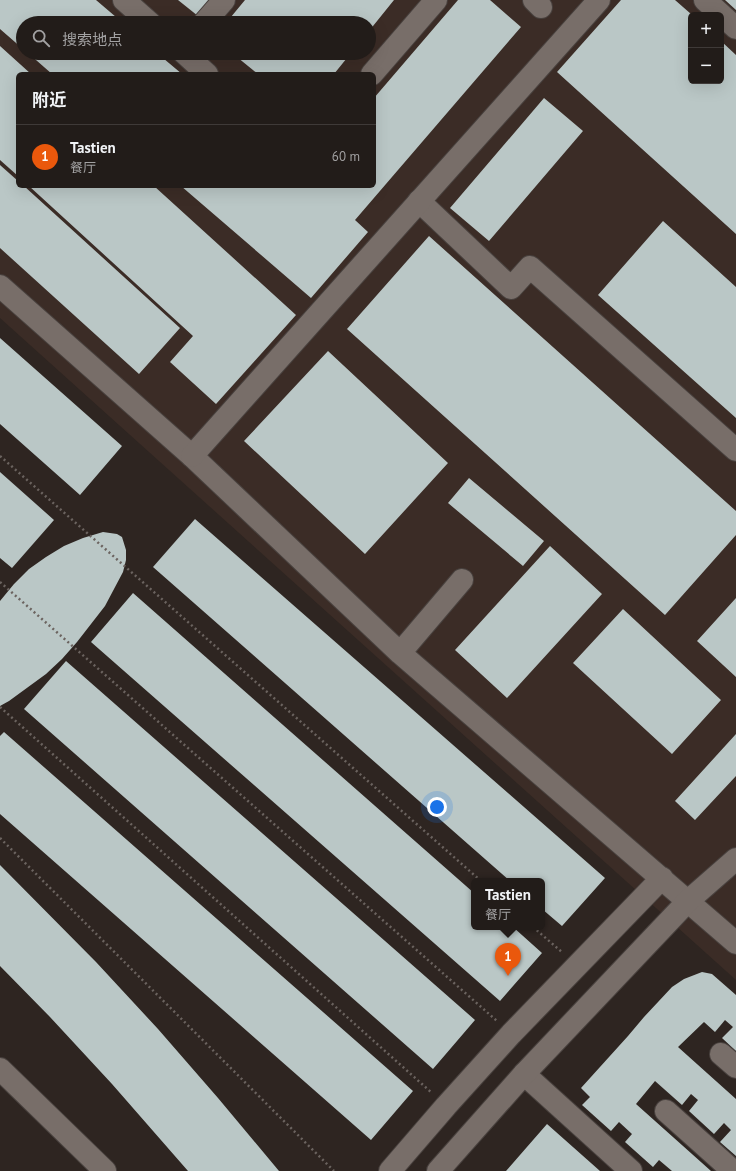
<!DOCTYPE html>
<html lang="zh">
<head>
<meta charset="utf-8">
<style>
	body { margin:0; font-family:"PT Sans","Noto Sans SC",sans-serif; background:#2e2926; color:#f1f3f6 }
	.controls { position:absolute; right:12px; top:12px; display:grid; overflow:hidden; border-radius:6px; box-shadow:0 4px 16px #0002 }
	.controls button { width:36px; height:36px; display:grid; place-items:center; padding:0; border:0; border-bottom:1px solid #3f3a38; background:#221c19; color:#f1f3f6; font:20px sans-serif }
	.you { position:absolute; left:437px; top:807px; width:14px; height:14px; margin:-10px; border:3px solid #fff; border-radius:50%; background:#1a73e8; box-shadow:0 0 0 6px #1a73e833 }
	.badge { display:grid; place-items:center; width:26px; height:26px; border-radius:50%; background:#ea580c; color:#fff; font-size:13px; font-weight:700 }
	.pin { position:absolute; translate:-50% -33px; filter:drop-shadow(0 1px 2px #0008) }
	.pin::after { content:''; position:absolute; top:21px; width:14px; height:12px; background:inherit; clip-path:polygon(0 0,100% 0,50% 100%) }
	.popup { position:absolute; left:471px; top:878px; width:74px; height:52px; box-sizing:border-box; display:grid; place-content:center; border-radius:6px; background:#221c19; filter:drop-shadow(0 1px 3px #0005); font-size:13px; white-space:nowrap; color:#a2a1a2 }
	.popup b { font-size:15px; color:#f1f3f6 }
	.popup::after { content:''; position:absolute; left:50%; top:100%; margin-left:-8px; border:8px solid transparent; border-top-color:#221c19 }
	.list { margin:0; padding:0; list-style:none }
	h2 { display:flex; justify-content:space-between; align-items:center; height:52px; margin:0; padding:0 16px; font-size:17px }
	h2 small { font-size:13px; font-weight:400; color:#a2a1a2 }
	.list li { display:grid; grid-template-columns:26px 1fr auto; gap:12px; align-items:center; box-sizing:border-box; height:64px; padding:0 16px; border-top:1px solid #3f3a38 }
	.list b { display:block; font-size:15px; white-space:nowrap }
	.list p { margin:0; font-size:13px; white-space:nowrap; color:#a2a1a2 }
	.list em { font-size:13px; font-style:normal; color:#a2a1a2 }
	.icon { flex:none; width:22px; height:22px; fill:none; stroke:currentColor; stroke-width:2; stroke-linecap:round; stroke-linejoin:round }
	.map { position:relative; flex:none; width:736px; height:1171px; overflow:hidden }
	.search { position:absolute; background:#221c19; box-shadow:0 4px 16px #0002; left:16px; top:16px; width:360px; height:44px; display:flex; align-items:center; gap:10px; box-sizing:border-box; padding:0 14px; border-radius:22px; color:#a2a1a2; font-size:15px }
	.panel { position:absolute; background:#221c19; box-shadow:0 4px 16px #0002; left:16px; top:72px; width:360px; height:116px; border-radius:6px }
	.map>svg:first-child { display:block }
	.built { fill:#3b2c26; fill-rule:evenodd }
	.building { fill:#bac7c6 }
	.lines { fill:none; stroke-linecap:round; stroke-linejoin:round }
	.minor-casing { stroke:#48413e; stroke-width:24 }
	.tertiary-casing { stroke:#48413e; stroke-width:24 }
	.path { stroke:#6b635f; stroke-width:2.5; stroke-dasharray:2 3; stroke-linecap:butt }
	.minor { stroke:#786e69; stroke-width:22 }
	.tertiary { stroke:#786e69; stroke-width:22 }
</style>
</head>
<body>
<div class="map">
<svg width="736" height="1171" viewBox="0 0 736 1171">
	<rect width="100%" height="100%" fill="#2e2521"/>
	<path class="built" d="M0,0H736V980L0,318ZM691,15H721V81H691ZM23,23H369V53H23ZM18,74H374V186H18Z"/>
	<path class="building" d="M0,0H96L123,23H23V49L0,29Z
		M178,0H210L198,16Z
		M245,0H394L369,31V23H226Z
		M458,0H490L521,27L355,220L368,232L311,298L181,186H374V98Z
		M621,0H675L691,14V81H721V41L736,55V234L557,72Z
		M725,0H736V10Z
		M0,46L31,74H18V176L0,160Z
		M28,53H157L182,74H52Z
		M232,53H351L334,74H258Z
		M544,98L583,131L489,241L450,208Z
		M0,165L18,181V186H24L180,328L139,374L0,248Z
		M29,186H154L296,315L216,404L170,362L193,336Z
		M663,221L736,287V418L598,295Z
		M429,236L736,511V535L665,615L347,329Z
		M0,338L122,446L80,495L0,424Z
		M328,351L448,463L365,554L244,441Z
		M0,472L54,520L12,568L0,558Z
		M469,478L544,541L523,566L448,503Z
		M195,519L605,878L562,926L542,909V881H510L153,567Z
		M103,532L117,534L122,537L126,550V560L123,572L105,606L77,642L62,659L46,674L9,701L0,706V601L14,584L29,569L46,557L64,546L83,538Z
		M550,546L602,594L507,698L455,650Z
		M133,593L474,893V927H513L542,953L500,1001L91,642Z
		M736,598V677L697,641Z
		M623,609L721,700L672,754L573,663Z
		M66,661L475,1020L433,1069L24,709Z
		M4,732L413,1091L371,1140L0,814V736Z
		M736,734V776L695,820L675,801Z
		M0,865L96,962L158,1029L218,1098L279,1171H188L112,1084L50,1017L0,966Z
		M702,972L712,974L736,995V1051L722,1038L733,1027L725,1020L715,1032L704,1022L678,1047L736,1099V1156L720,1142L731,1130L724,1123L714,1134L689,1111L698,1100L691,1094L682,1105L655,1081L636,1104L711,1171H672L659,1160L653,1167L625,1142L632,1134L619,1122L611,1131L582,1105L590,1097L581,1088L628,1036L644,1017L672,987L684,979Z
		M547,1124L600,1171H506Z"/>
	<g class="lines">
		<g class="minor-casing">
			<path id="minor" d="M124,0L150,23
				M534,0L541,7
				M705,0L736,28
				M204,23L224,0
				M184,53L207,74
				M372,74L436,0
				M419,201L511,288L530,267L736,450
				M0,286L192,456L400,653L736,943
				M400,653L462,580
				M721,1054L736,1067
				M0,1069L105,1171
				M524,1074L631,1171
				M666,1111L733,1171
				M390,1171L446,1106L511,1034L662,878"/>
		</g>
		<g class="tertiary-casing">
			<path id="tertiary" d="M192,456L599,0
				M438,1171L524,1074L688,901L736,859"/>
		</g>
		<path class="path" d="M0,456L481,881
			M0,582L497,1021
			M0,707L432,1093
			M0,838L334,1171
			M533,927L563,953"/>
		<use href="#minor" class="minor"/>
		<use href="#tertiary" class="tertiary"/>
	</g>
</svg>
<div class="controls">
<button>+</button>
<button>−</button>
</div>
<div class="you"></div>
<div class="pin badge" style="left:508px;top:976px">1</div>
<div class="popup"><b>Tastien</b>餐厅</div>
<div class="search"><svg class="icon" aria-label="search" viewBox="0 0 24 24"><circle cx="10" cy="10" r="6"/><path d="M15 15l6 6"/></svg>搜索地点</div>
<section class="panel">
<h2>附近<small></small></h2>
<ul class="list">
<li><span class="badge">1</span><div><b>Tastien</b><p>餐厅</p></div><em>60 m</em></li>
</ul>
</section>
</div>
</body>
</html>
